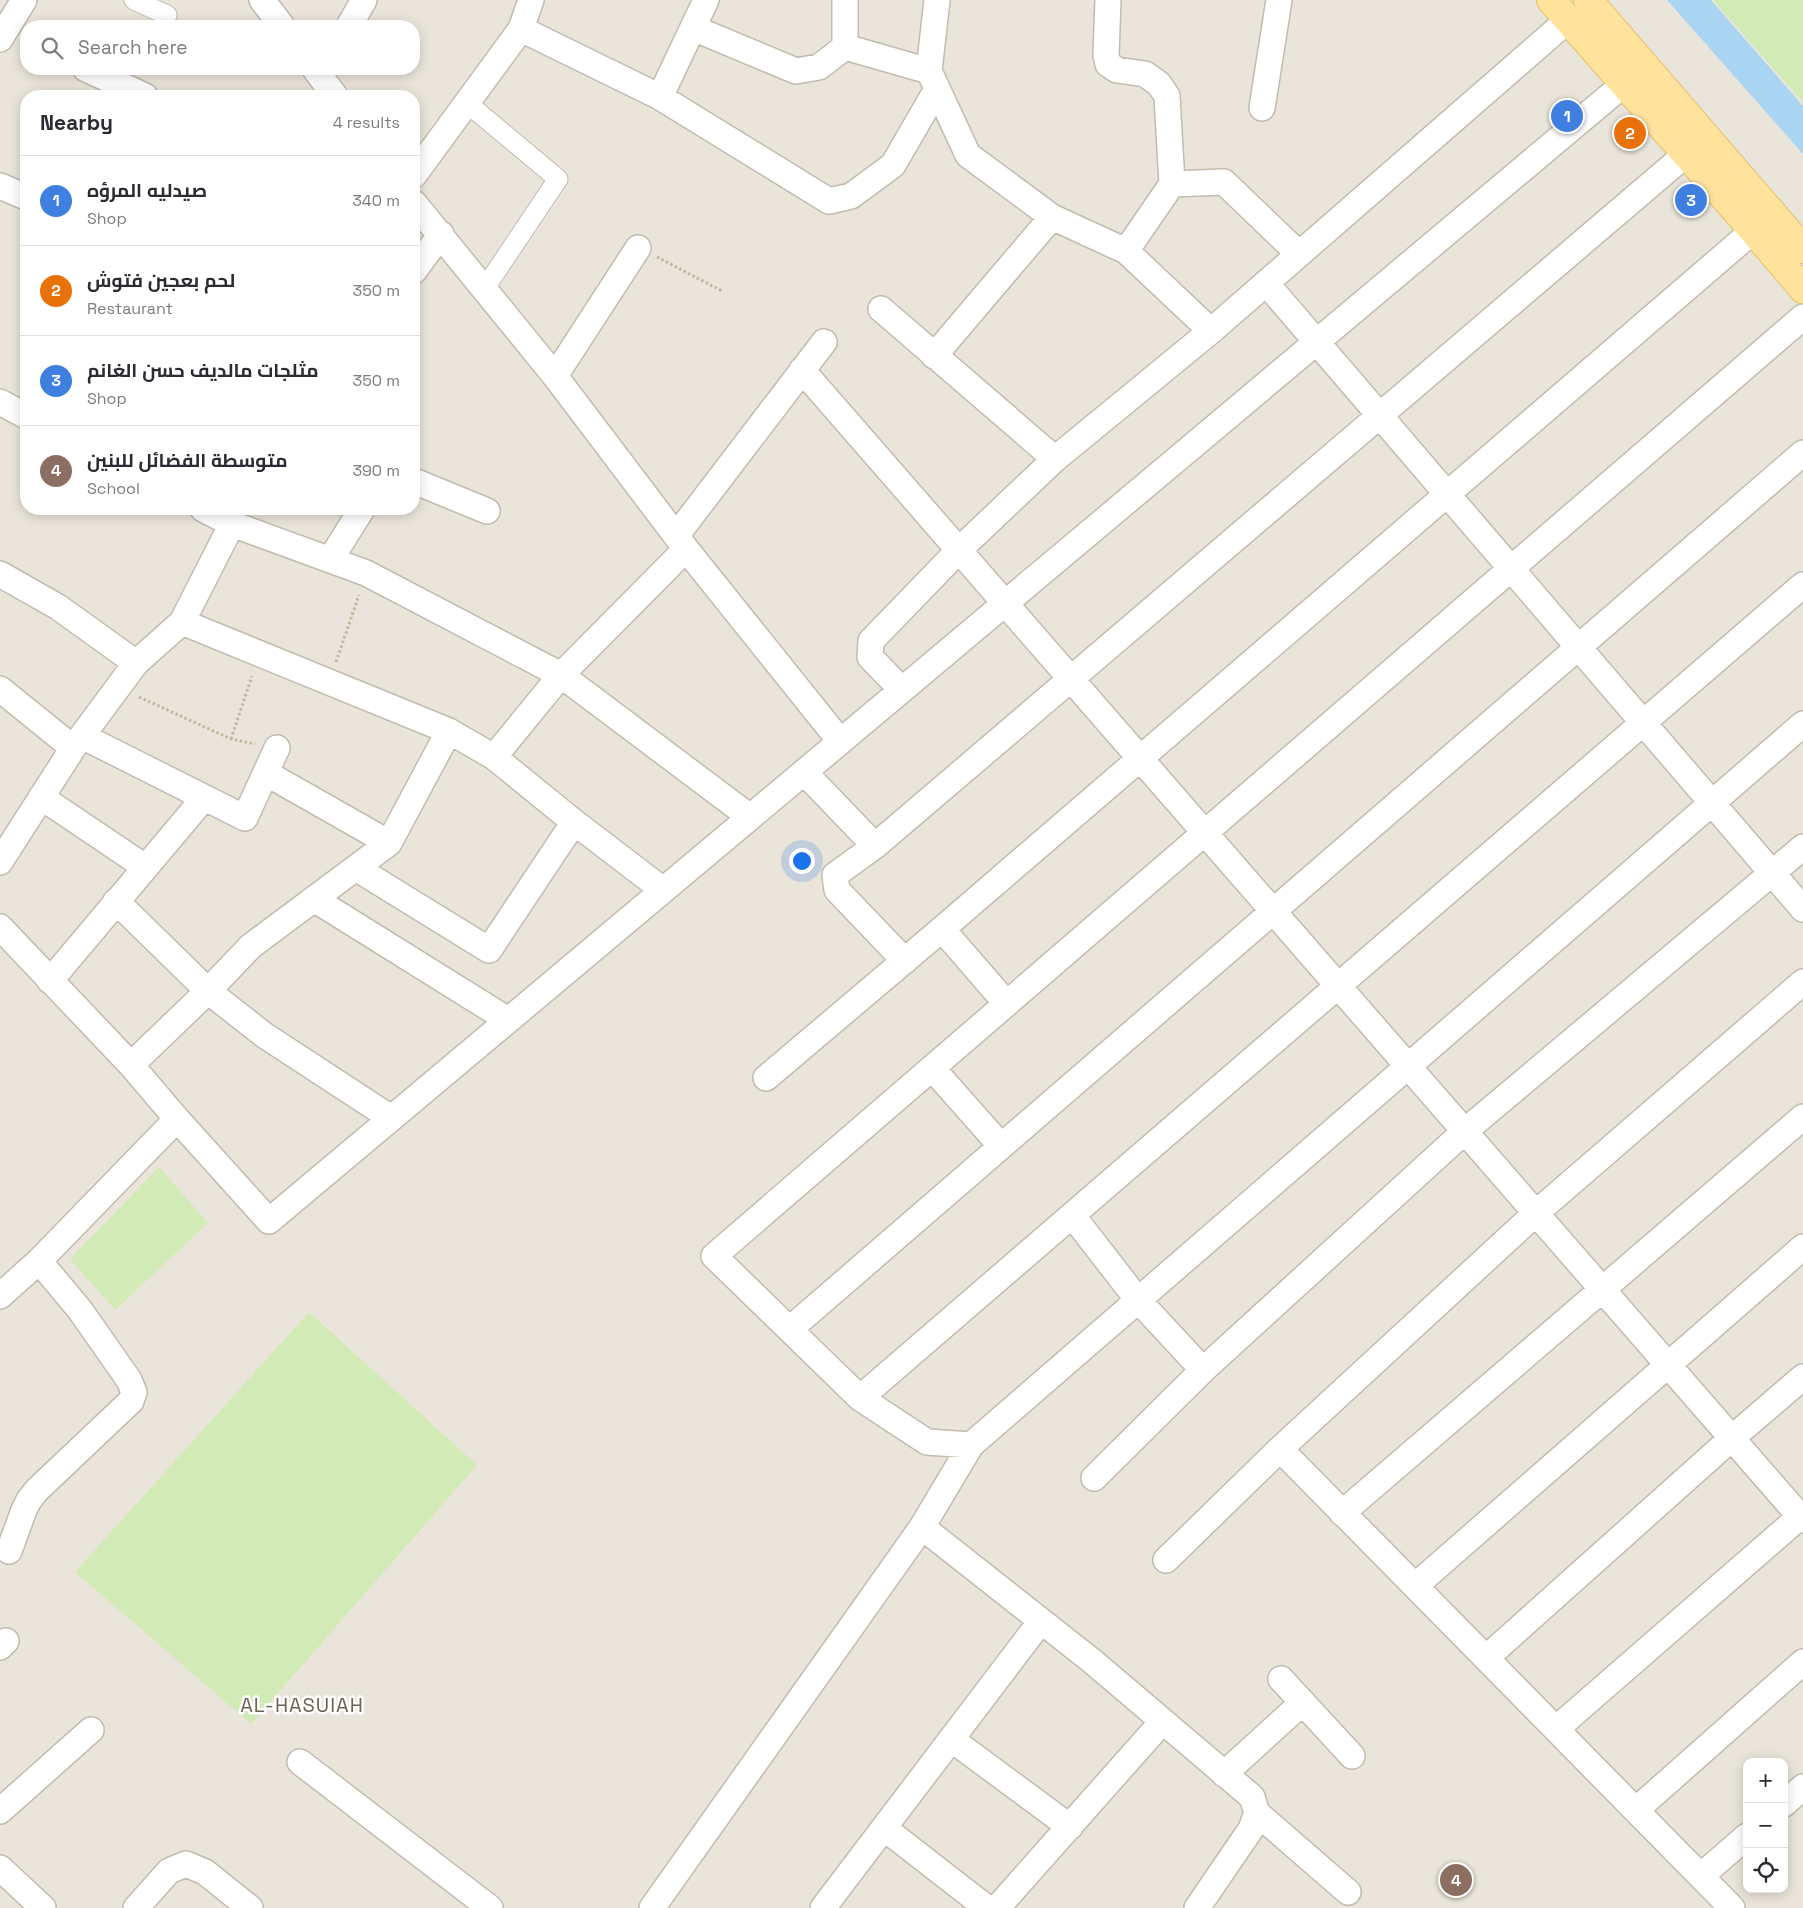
<!DOCTYPE html>
<html lang="en">
<head>
<meta charset="utf-8">
<style>
	body { margin:0; font-family:"Space Grotesk",Cairo,sans-serif; background:#f2f2f3; color:#2b2b33 }
	.controls { position:absolute; right:15px; bottom:15px; display:grid; overflow:hidden; border-radius:10px; box-shadow:0 2px 12px #0003 }
	.controls button { width:45px; height:45px; display:grid; place-items:center; padding:0; border:0; border-bottom:1px solid #e1e1e2; background:#fff; color:#2b2b33; font:25px sans-serif }
	.you { position:absolute; left:801px; top:860px; width:18px; height:18px; margin:-12px; border:4px solid #fff; border-radius:50%; background:#1a73e8; box-shadow:0 0 0 8px #1a73e833 }
	.badge { display:grid; place-items:center; width:32px; height:32px; border-radius:50%; background:#7c3aed; color:#fff; font-size:16px; font-weight:700 }
	.pin { position:absolute; translate:-50% -50%; border:2px solid #fff; box-shadow:0 1px 5px #0006 }
	.list { margin:0; padding:0; list-style:none }
	h2 { display:flex; justify-content:space-between; align-items:center; height:65px; margin:0; padding:0 20px; font-size:21px }
	h2 small { font-size:16px; font-weight:400; color:#7c7c81 }
	.list li { display:grid; grid-template-columns:32px 1fr auto; gap:15px; align-items:center; box-sizing:border-box; height:90px; padding:0 20px; border-top:1px solid #e1e1e2 }
	.list b { display:block; font-size:19px; white-space:nowrap }
	.list p { margin:0; font-size:16px; white-space:nowrap; color:#7c7c81 }
	.list em { font-size:16px; font-style:normal; color:#7c7c81 }
	.icon { flex:none; width:28px; height:28px; fill:none; stroke:currentColor; stroke-width:2; stroke-linecap:round; stroke-linejoin:round }
	.map { position:relative; flex:none; width:1803px; height:1908px; overflow:hidden }
	.search { position:absolute; background:#fff; box-shadow:0 2px 12px #0003; left:20px; top:20px; width:400px; height:55px; display:flex; align-items:center; gap:12px; box-sizing:border-box; padding:0 18px; border-radius:20px; color:#7c7c81; font-size:19px }
	.panel { position:absolute; background:#fff; box-shadow:0 2px 12px #0003; left:20px; top:90px; width:400px; height:425px; border-radius:20px }
	.map>svg:first-child { display:block }
	.residential { fill:#eae5da; fill-rule:evenodd }
	.green { fill:#d2eab5 }
	.water { fill:#a9d4f2 }
	.lines { fill:none; stroke-linecap:round; stroke-linejoin:round }
	.pedestrian-casing { stroke:#c2bbae; stroke-width:21 }
	.minor-casing { stroke:#c2bbae; stroke-width:28 }
	.primary-casing { stroke:#e6c16a; stroke-width:30 }
	.path { stroke:#c4b79f; stroke-width:3; stroke-dasharray:2.5 2.5; stroke-linecap:butt }
	.pedestrian { stroke:#fff; stroke-width:19 }
	.minor { stroke:#fff; stroke-width:25 }
	.primary { stroke:#ffe39c; stroke-width:28 }
	.labels { text-anchor:middle; dominant-baseline:central; stroke-width:5; stroke-linejoin:round; paint-order:stroke }
	.quarter-label { font-size:20px; letter-spacing:1px; fill:#6e6250; stroke:#fff }
</style>
</head>
<body>
<div class="map">
<svg width="1803" height="1908" viewBox="0 0 1803 1908">
	<rect width="100%" height="100%" fill="#f6f3ec"/>
	<path class="residential" d="M0,0H1803V1908H0ZM26,26H414V69H26ZM26,96H414V509H26ZM1747,1762H1784V1889H1747Z"/>
	<path class="green" d="M1713,0H1803V102Z
		M159,1167L208,1223L115,1310L70,1259Z
		M309,1312L477,1465L251,1724L75,1572Z"/>
	<path class="water" d="M1667,0H1711L1803,106V154Z"/>
	<g class="lines">
		<g class="pedestrian-casing">
			<path id="pedestrian" d="M134,0L167,15
				M467,103L558,179L485,288"/>
		</g>
		<g class="minor-casing">
			<path id="minor" d="M262,0L282,26
				M937,0L929,71L968,155L1052,217L1126,251L1211,331
				M1108,0L1106,55L1108,64L1117,70L1145,74L1159,84L1167,96L1172,184L1126,251
				M349,26L364,0
				M693,28L796,71L819,67L845,47V0
				M521,29L660,97L706,0
				M0,39L24,0
				M845,47L929,71
				M86,69L145,96
				M315,69L335,96
				M660,97L829,201L851,196L893,165L937,89
				M1262,108L1279,0
				M414,175L521,29L531,0
				M1172,184L1224,182L1299,254
				M0,186L26,197
				M414,203L555,376L686,549L840,741
				M414,271L441,234
				M1266,283L1803,909
				M881,309L1055,459
				M934,356L1052,217
				M802,370L1803,1520
				M555,376L638,248
				M0,402L26,416
				M414,481L487,511
				M203,509L232,524L366,573L561,675L750,817
				M676,536L824,342
				M330,560L362,509
				M0,574L58,607L136,663
				M182,622L449,731L494,757L574,822L663,890
				M0,689L73,748
				M902,690L870,657L871,641L959,550L1055,459L1211,331L1568,20
				M82,736L245,818L277,748
				M494,757L561,675L686,549
				M804,772L875,846
				M266,773L389,843
				M41,797L145,867
				M0,862L73,748L136,663L182,622L232,524
				M356,868L489,950L574,822
				M314,899L508,1020
				M116,901L208,991L264,1035L391,1118
				M0,927L131,1065L177,1119L269,1221L1624,84
				M942,929L1006,1003
				M905,961L837,890L835,875L875,846L1685,155
				M50,981L204,798
				M131,1065L208,991L251,946L389,843L449,731
				M932,1068L1001,1146
				M766,1078L942,929L1754,230
				M1072,1215L1138,1300L1203,1370
				M0,1296L39,1261L177,1119
				M790,1329L1803,453
				M860,1398L1803,585
				M971,1445L927,1442L860,1398L714,1256L1803,317
				M1280,1449L1732,1908
				M1094,1478L1203,1370L1465,1131L1803,847
				M1342,1513L1803,1117
				M922,1527L1092,1661L1252,1797L1257,1813L1348,1892
				M9,1551L24,1510L29,1500L37,1490L131,1401L134,1392L129,1380L80,1310L39,1261
				M1166,1560L1280,1449L1536,1213L1803,982
				M1415,1586L1803,1247
				M0,1647L6,1641
				M1486,1658L1732,1438L1803,1377
				M1281,1679L1352,1756
				M1556,1729L1803,1514
				M951,1739L1070,1827
				M300,1762L490,1908
				M1224,1774L1302,1703
				M1784,1804L1803,1787
				M1636,1810L1803,1662
				M0,1811L91,1730
				M884,1828L987,1908
				M0,1868L43,1908
				M1701,1876L1747,1836
				M136,1908L169,1871L186,1864L205,1872L250,1908
				M652,1908L922,1527L971,1445L1803,724
				M823,1908L1041,1621
				M997,1908L1162,1722
				M1197,1908L1251,1829L1257,1813"/>
		</g>
		<g class="primary-casing">
			<path id="primary" d="M1551,0C1634,97 1721,191 1803,289
				M1588,0L1803,249"/>
		</g>
		<path class="path" d="M657,257L722,291
			M336,662L359,595
			M139,697L231,739L255,744
			M231,739L252,676"/>
		<use href="#pedestrian" class="pedestrian"/>
		<use href="#minor" class="minor"/>
		<use href="#primary" class="primary"/>
	</g>
	<g class="labels">
		<g class="quarter-label">
			<text x="302" y="1705">AL-HASUIAH</text>
		</g>
	</g>
</svg>
<div class="controls">
<button>+</button>
<button>−</button>
<button><svg class="icon" aria-label="locate" viewBox="0 0 24 24"><circle cx="12" cy="12" r="6"/><path d="M12 2v4M12 18v4M2 12h4M18 12h4"/></svg></button>
</div>
<div class="you"></div>
<div class="pin badge" style="left:1567px;top:116px;background:#3f7fe0">1</div>
<div class="pin badge" style="left:1630px;top:133px;background:#e8710a">2</div>
<div class="pin badge" style="left:1691px;top:200px;background:#3f7fe0">3</div>
<div class="pin badge" style="left:1456px;top:1880px;background:#8d6e63">4</div>
<div class="search"><svg class="icon" aria-label="search" viewBox="0 0 24 24"><circle cx="10" cy="10" r="6"/><path d="M15 15l6 6"/></svg>Search here</div>
<section class="panel">
<h2>Nearby<small>4 results</small></h2>
<ul class="list">
<li><span class="badge" style="background:#3f7fe0">1</span><div><b>صيدليه المرؤه</b><p>Shop</p></div><em>340 m</em></li>
<li><span class="badge" style="background:#e8710a">2</span><div><b>لحم بعجين فتوش</b><p>Restaurant</p></div><em>350 m</em></li>
<li><span class="badge" style="background:#3f7fe0">3</span><div><b>مثلجات مالديف حسن الغانم</b><p>Shop</p></div><em>350 m</em></li>
<li><span class="badge" style="background:#8d6e63">4</span><div><b>متوسطة الفضائل للبنين</b><p>School</p></div><em>390 m</em></li>
</ul>
</section>
</div>
</body>
</html>
